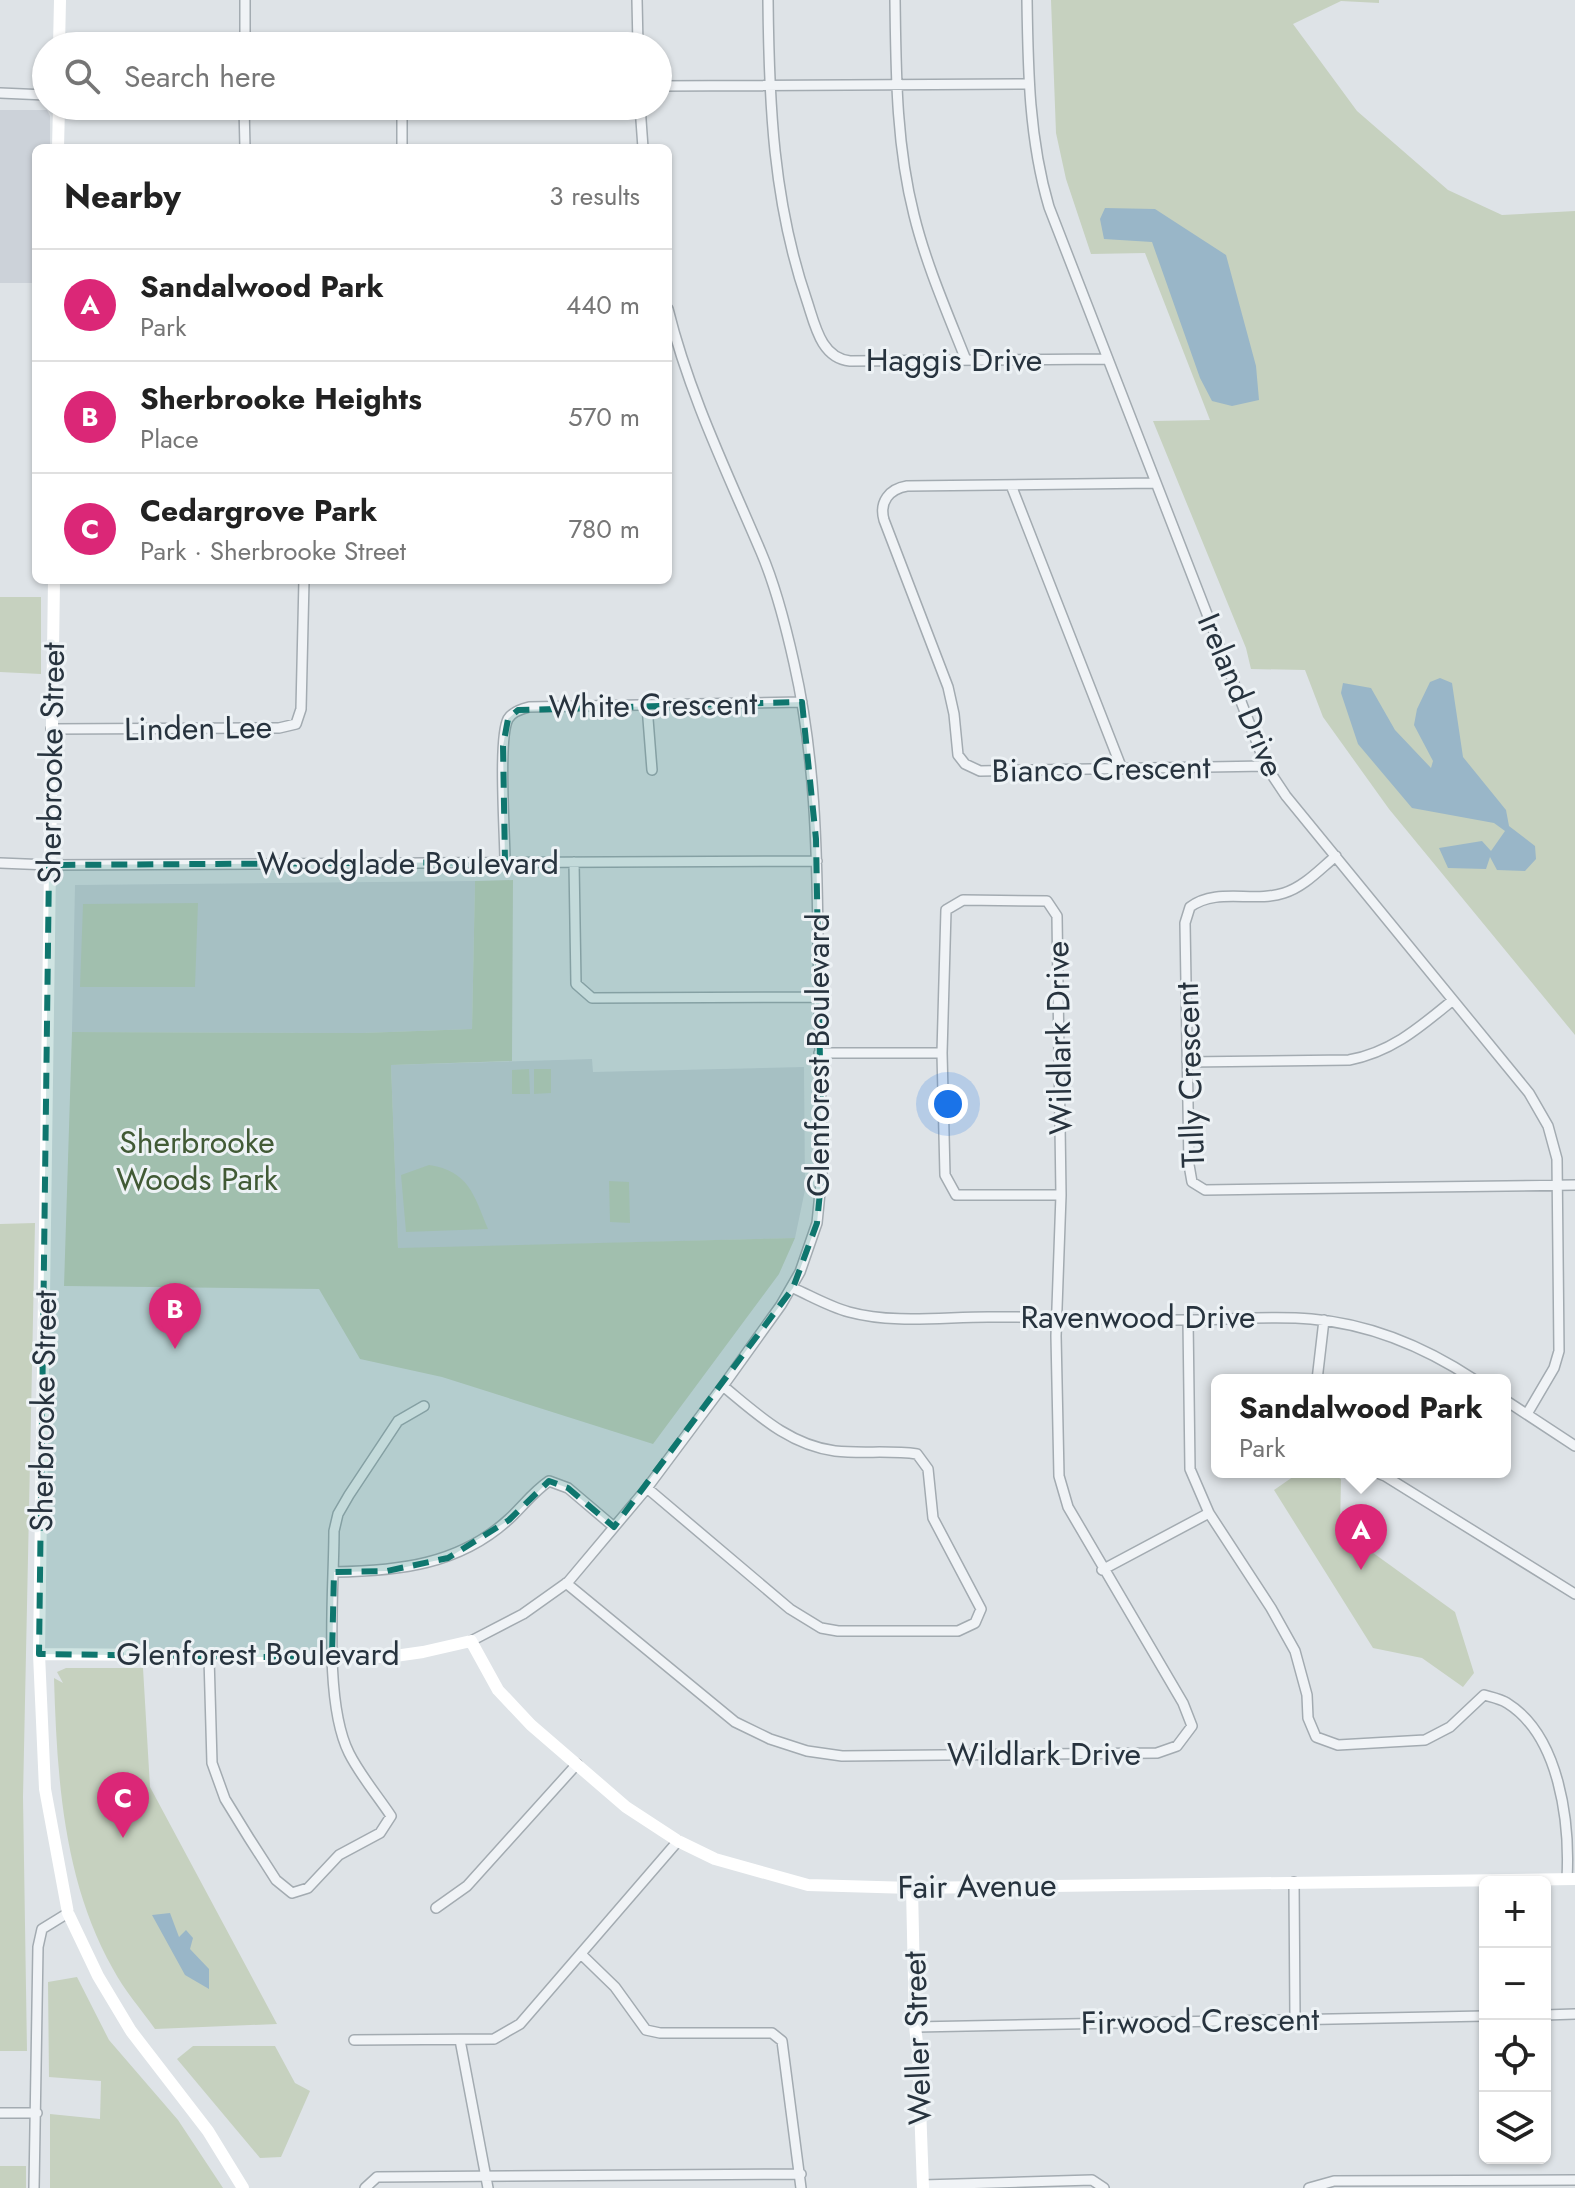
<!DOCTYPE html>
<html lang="en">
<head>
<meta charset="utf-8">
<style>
	body { margin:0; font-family:Jost,sans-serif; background:#f2f2f2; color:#222 }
	.controls { position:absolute; right:24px; bottom:24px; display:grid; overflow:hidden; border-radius:12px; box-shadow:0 2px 6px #0004 }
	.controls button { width:72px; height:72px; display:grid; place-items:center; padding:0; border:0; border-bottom:2px solid #e0e0e0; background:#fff; color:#222; font:40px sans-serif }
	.you { position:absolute; left:948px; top:1104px; width:28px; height:28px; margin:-20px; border:6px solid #fff; border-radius:50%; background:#1a73e8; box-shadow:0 0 0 12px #1a73e833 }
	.badge { display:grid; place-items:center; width:52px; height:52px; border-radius:50%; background:#db2777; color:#fff; font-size:26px; font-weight:700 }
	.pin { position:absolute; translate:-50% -66px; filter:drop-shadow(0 2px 4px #0008) }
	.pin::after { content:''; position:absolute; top:42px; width:28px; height:24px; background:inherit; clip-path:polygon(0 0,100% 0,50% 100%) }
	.popup { position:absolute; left:1211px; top:1374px; width:300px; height:104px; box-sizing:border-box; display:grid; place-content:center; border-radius:12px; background:#fff; filter:drop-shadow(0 2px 6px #0005); font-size:26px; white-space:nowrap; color:#767676 }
	.popup b { font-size:30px; color:#222 }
	.popup::after { content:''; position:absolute; left:50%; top:100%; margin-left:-16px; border:16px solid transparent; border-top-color:#fff }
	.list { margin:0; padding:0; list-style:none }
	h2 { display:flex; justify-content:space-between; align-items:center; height:104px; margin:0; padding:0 32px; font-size:34px }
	h2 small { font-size:26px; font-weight:400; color:#767676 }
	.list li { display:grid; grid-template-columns:52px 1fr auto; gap:24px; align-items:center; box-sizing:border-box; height:112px; padding:0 32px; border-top:2px solid #e0e0e0 }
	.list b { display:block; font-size:30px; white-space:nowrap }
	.list p { margin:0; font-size:26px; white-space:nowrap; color:#767676 }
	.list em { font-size:26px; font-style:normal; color:#767676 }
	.icon { flex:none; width:44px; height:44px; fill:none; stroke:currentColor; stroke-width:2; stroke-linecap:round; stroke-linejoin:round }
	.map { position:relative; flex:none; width:1575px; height:2188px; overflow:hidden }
	.search { position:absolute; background:#fff; box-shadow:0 2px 6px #0004; left:32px; top:32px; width:640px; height:88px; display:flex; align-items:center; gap:20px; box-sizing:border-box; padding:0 28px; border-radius:44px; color:#767676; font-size:30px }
	.panel { position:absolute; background:#fff; box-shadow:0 2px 6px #0004; left:32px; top:144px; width:640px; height:440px; border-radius:12px }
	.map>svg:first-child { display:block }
	.built { fill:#ccd2d9 }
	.green { fill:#c6d1bf }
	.water { fill:#99b6c8 }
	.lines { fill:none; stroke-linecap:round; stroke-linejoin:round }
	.street-casing { stroke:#a3abb1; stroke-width:12 }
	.street { stroke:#f0f3f6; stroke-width:9 }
	.secondary { stroke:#fff; stroke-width:12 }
	.marked { fill:#0f766e; fill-opacity:0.2; stroke:#0f766e; stroke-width:6; stroke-dasharray:16 10; stroke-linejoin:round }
	.labels { text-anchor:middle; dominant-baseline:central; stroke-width:6; stroke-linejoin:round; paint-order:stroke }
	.street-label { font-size:32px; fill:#27333e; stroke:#edf2f5 }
	.park-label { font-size:32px; fill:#415a35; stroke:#edf2f5 }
</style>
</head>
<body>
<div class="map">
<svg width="1575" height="2188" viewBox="0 0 1575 2188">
	<rect width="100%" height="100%" fill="#dee3e7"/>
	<path class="built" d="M0,110H47L50,116V148H36V283H0Z
		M475,881L472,1029L362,1033L72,1032L75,885Z
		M592,1059L593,1072L804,1067L805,1190L795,1238L398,1249L391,1065Z"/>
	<path class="green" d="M1051,0H1379V3L1341,1L1293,24L1357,111L1448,190L1502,215L1575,211V1035L1389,809L1323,717L1305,670L1251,669L1246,648L1153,421L1210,420L1145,253L1091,254L1066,179L1056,133Z
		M0,597H41V674L0,672Z
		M513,880L512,1061L391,1065L398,1248L795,1238L779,1274L653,1444L442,1377L360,1359L319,1289L64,1286L72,1032L362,1033L472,1029L475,881Z
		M198,903L195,987H80L83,904Z
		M529,1069L530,1094H512V1070Z
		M534,1069H551V1093L534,1094Z
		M429,1165C469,1171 474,1195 488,1229L406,1232L401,1175Z
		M609,1181L629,1182L630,1223L610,1222Z
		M35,1223L23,1797L27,2051H0V1224Z
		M1300,1472H1328L1341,1479L1340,1529L1455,1612L1474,1673L1463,1687L1422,1658L1373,1648L1274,1490Z
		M66,1668H143L150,1787L277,2024L155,2029C141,2009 124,1990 113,1969C63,1880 57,1777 54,1678L63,1683L57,1672Z
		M77,1977L109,2040L178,2120L223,2188H50V2114L100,2119L101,2081L49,2077L48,1982Z
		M193,2046H275L295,2083L310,2091L281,2157L260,2158L177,2059Z
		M0,2166H26V2188H0Z"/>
	<path class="water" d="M1105,208L1155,209L1226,255L1256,366L1259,400L1232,406L1212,401L1200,378L1152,242L1104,239L1100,219Z
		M1440,678L1452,683L1463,757L1506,810L1509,826L1535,846L1536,859L1525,871L1497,870L1490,857L1486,869L1448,868L1439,848L1482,841L1491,851L1505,831L1494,823L1412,808L1358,744L1341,693L1343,683L1371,688L1395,730L1431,768L1433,761L1414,725L1417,709L1430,682Z
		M170,1913L179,1937L186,1930L193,1938L190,1949L209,1969V1989L185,1975L152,1915Z"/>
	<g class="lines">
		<g class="street-casing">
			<path id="street" d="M637,0L638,46
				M768,0C769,103 773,202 807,301C815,325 821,358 850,361L1107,359
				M895,0C896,72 896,144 914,215C926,264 947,312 966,360
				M1027,0C1028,71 1029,139 1049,207L1266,766L1286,796L1529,1093L1548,1126L1557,1159L1559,1351L1554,1368L1527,1414
				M245,46V0
				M658,86L1028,84
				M0,93L46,95
				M244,106L245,148
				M640,106L643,148
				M402,148V106
				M1155,483L907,486C889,489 879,502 884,520L948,687L954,714L958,755L965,764L980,771L1266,766
				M1011,485L1122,769
				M647,706L652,770
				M51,729L279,728L296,724L301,709L304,580
				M1336,856C1320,869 1304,887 1284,893C1253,903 1217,887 1190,907L1185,923L1189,1165L1192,1182L1205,1190L1575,1185
				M505,862C505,835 498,738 508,719C512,712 521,709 529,707L802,702
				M574,862L576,984L592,998L819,997
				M0,863L49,865L817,861
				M819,1053H942
				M1187,1062L1349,1060C1392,1052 1420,1027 1453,1000
				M793,1288C811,1296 830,1307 849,1312C893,1324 943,1317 988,1317C1055,1316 1122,1320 1189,1320C1230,1320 1271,1315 1311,1319C1372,1324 1425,1347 1475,1380
				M1188,1320L1190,1469L1209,1513L1271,1608L1295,1651L1307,1695L1308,1718L1316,1737L1338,1745L1425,1740L1450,1727L1484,1695C1491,1697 1501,1699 1507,1703C1560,1736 1570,1823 1567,1879
				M1317,1380L1324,1320
				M1505,1400L1575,1446
				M1375,1472L1385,1476L1575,1594
				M647,1488L790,1609L821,1628L838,1631H958L975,1623L981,1609L933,1518L928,1469L917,1454C889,1450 862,1454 835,1451C789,1445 757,1414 723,1386
				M1102,1570L1209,1513
				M334,1572C398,1571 459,1565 509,1519C523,1506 533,1492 549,1481L568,1488L614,1527
				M566,1583L735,1722L770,1739L807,1751L842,1756L1157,1753L1177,1746L1192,1726L1183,1703L1068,1507L1059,1476L1056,1336L1061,1195L1057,916L1047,901L963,900L946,910L942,1053L945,1175L956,1195H1061
				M471,1641L523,1614L568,1582L647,1488L723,1386L781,1305L800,1272L817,1223L822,1172C820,1095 819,1018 818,941C817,848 815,755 794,663C786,627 776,587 761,552C727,472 689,394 668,309
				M209,1657L212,1763L225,1799L249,1838L276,1880L292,1893L308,1888L339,1855L380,1833L391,1816C377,1795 360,1775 349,1753C323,1701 334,1590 334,1531L338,1514L349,1495L398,1421L424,1406
				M1294,1882L1295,2018
				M436,1908L467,1886L577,1764
				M582,1955L615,1987L646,2030L660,2033H772L782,2041L801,2188
				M1545,2015L1575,2014
				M915,2027L1485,2016
				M354,2040L494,2039L520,2024L678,1841
				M460,2040L488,2188
				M0,2113H37
				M923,2185L1092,2180L1104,2188
				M34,2188L38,1947L42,1929L68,1913
				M365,2188L377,2177L801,2174
				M1309,2188L1334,2181L1575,2180"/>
		</g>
		<use href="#street" class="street"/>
		<path class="secondary" d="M59,46L60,0
			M58,148L59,106
			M54,580L39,1654L45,1789L68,1913L98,1976L131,2031L208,2131L243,2188
			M39,1654L388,1657L423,1652L471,1641L498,1690L531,1725L626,1807L678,1841L715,1859L808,1885L912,1888L1575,1879
			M912,1888L915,2027L918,2050L923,2188"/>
	</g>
	<path class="marked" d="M802,702L816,839L822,1172L817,1223L793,1288L614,1527L568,1488L549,1481L509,1520L448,1558L387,1571L334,1572L332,1658L39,1654L49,865L505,862L503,746L508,719L518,710Z"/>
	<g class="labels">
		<g class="street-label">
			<text x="954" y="360">Haggis Drive</text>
			<text transform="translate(1241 695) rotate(67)">Ireland Drive</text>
			<text transform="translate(653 705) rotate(-1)">White Crescent</text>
			<text transform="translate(198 728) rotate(-1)">Linden Lee</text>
			<text transform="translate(51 763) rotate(-89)">Sherbrooke Street</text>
			<text transform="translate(1101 769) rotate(-1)">Bianco Crescent</text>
			<text x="408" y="863">Woodglade Boulevard</text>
			<text transform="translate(1059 1038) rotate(-91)">Wildlark Drive</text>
			<text transform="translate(818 1055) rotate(-90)">Glenforest Boulevard</text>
			<text transform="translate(1190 1075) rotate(-92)">Tully Crescent</text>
			<text x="1138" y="1317">Ravenwood Drive</text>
			<text transform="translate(43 1411) rotate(-89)">Sherbrooke Street</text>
			<text x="258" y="1654">Glenforest Boulevard</text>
			<text x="1044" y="1754">Wildlark Drive</text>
			<text transform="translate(977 1886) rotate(-1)">Fair Avenue</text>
			<text transform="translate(1200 2021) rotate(-1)">Firwood Crescent</text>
			<text transform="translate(917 2038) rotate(-92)">Weller Street</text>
		</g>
		<g class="park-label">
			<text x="197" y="1142">Sherbrooke<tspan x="197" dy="37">Woods Park</tspan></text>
		</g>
	</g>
</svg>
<div class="controls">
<button>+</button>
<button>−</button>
<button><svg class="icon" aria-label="locate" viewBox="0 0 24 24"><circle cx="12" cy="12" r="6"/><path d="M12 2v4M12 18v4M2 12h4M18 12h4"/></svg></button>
<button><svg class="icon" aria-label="layers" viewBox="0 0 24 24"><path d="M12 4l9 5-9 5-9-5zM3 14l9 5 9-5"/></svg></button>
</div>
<div class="you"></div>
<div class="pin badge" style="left:1361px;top:1570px">A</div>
<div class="popup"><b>Sandalwood Park</b>Park</div>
<div class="pin badge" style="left:175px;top:1349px">B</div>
<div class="pin badge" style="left:123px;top:1838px">C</div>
<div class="search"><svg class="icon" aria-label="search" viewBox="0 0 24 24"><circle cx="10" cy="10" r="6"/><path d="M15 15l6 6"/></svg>Search here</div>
<section class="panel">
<h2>Nearby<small>3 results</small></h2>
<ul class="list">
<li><span class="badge">A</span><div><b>Sandalwood Park</b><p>Park</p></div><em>440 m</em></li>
<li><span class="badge">B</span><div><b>Sherbrooke Heights</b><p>Place</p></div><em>570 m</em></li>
<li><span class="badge">C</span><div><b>Cedargrove Park</b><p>Park · Sherbrooke Street</p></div><em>780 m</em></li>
</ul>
</section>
</div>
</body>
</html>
